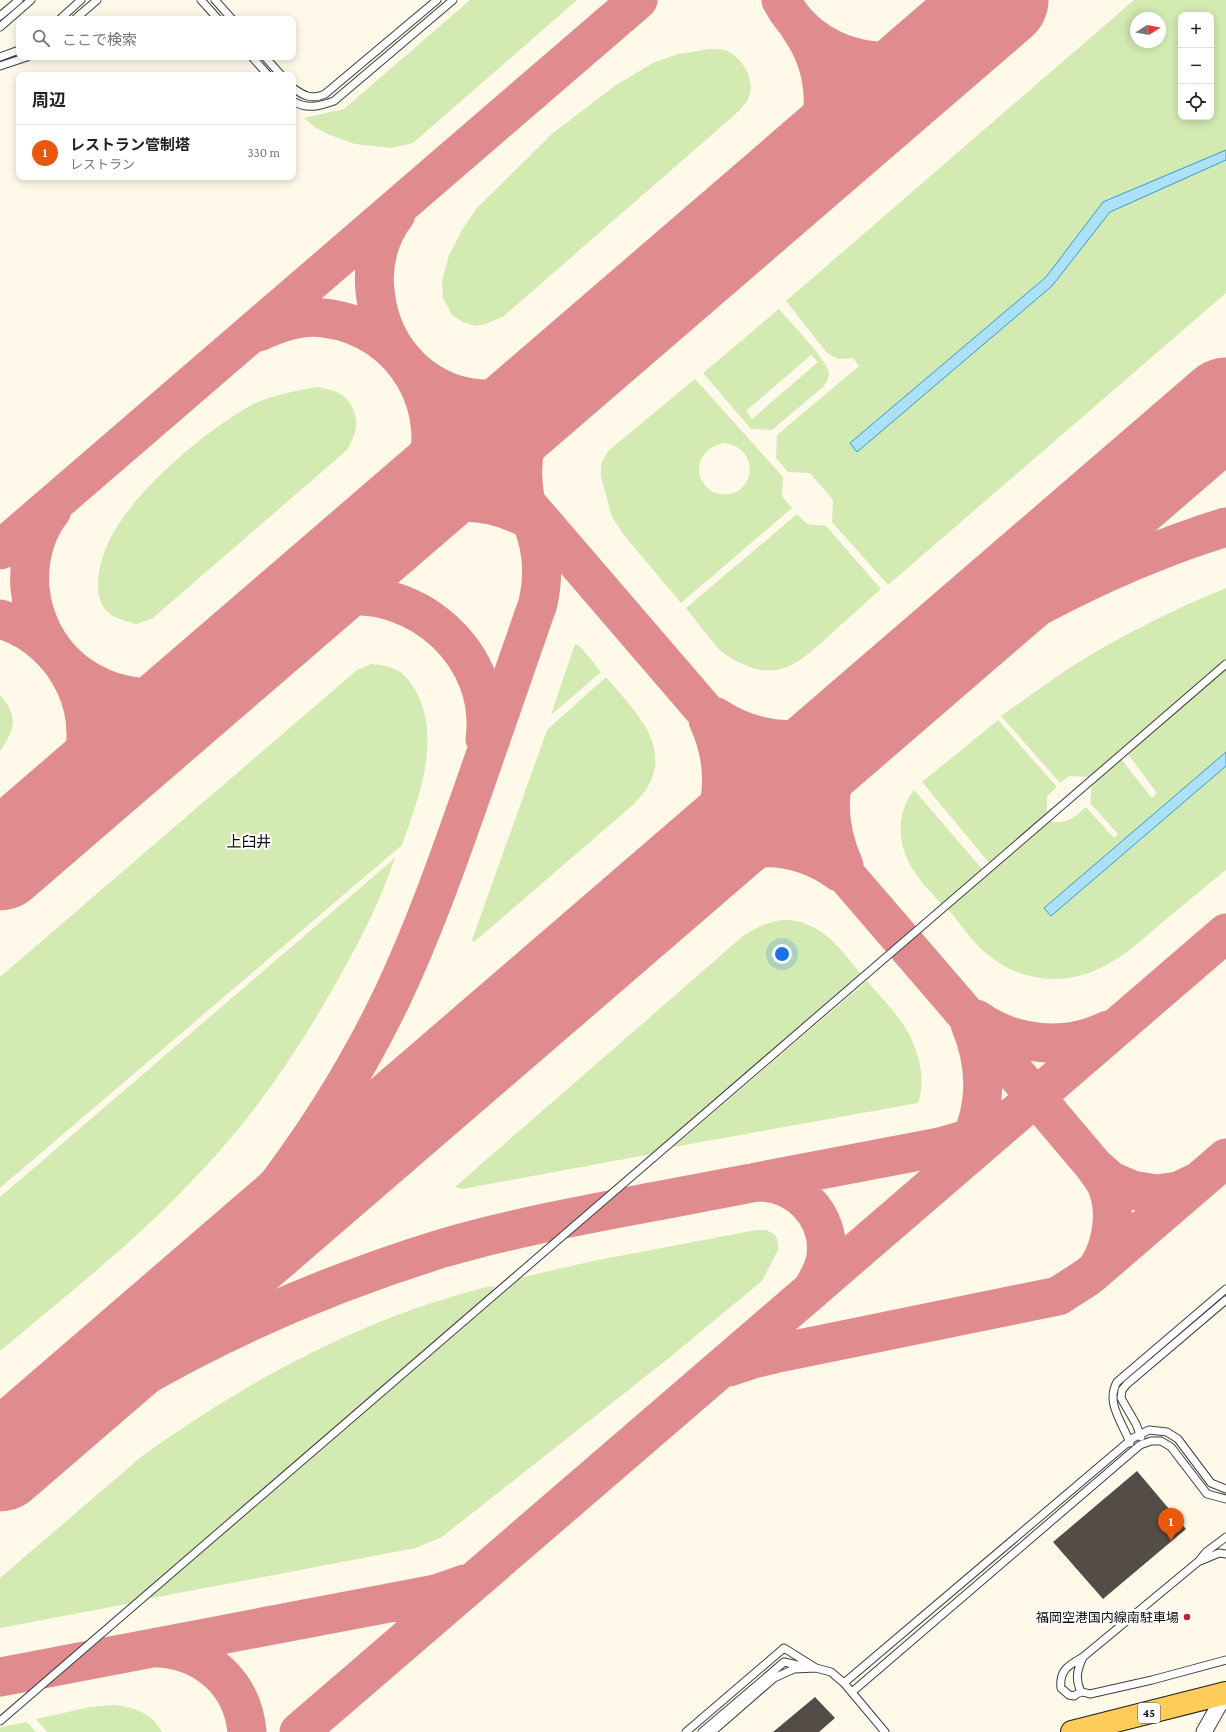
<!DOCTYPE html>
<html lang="ja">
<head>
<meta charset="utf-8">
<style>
	body { margin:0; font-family:"Crimson Pro","Noto Sans JP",serif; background:#f2f2f2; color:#222 }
	.controls { position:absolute; right:12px; top:12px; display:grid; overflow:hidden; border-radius:8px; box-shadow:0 2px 10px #0003 }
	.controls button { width:36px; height:36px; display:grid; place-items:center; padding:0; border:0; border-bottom:1px solid #e0e0e0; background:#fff; color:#222; font:20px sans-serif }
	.compass { position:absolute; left:1130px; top:12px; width:36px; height:36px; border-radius:50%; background:#fff; box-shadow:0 2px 10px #0003; rotate:79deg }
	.you { position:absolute; left:782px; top:954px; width:14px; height:14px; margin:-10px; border:3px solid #fff; border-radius:50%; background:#1a73e8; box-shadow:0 0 0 6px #1a73e833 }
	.badge { display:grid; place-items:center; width:26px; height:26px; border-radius:50%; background:#ea580c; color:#fff; font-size:13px; font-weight:700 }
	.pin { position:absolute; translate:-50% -33px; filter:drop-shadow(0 1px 2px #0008) }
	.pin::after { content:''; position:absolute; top:21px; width:14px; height:12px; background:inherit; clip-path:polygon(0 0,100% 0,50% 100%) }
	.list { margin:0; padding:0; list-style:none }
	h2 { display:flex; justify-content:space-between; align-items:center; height:52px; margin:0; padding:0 16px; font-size:17px }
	h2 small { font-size:13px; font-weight:400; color:#767676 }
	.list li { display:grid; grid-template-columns:26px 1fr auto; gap:12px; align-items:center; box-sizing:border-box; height:56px; padding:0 16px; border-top:1px solid #e0e0e0 }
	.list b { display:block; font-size:15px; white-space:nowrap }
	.list p { margin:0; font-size:13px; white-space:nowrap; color:#767676 }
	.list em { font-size:13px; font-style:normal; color:#767676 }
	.icon { flex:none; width:22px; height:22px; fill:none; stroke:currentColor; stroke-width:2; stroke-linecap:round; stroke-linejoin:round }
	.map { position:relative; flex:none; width:1226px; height:1732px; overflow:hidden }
	.search { position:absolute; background:#fff; box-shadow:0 2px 10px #0003; left:16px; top:16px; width:280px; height:44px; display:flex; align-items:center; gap:10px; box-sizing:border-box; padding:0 14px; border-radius:8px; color:#767676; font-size:15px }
	.panel { position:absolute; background:#fff; box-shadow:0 2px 10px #0003; left:16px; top:72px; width:280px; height:108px; border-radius:8px }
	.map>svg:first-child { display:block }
	.green { fill:#d3eab2; fill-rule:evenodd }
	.water { fill:#ace1f8; stroke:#319bd2 }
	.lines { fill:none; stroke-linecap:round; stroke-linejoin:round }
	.taxiway { stroke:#e08c8e; stroke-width:39 }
	.runway { stroke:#e08c8e; stroke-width:97 }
	.building { fill:#544c47 }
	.service-casing { stroke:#3e3e3e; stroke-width:9 }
	.minor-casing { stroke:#3e3e3e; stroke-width:17 }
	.primary-casing { stroke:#1c1c1c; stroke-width:24 }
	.service { stroke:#fff; stroke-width:7 }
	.minor { stroke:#fff; stroke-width:15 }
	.primary { stroke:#fecc5b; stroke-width:22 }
	.poi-dot { fill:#c01f31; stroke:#fff; stroke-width:1.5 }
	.labels { text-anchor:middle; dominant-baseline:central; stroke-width:4; stroke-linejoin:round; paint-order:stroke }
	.shield { fill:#fff; stroke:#545454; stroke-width:1 }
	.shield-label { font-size:12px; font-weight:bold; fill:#0b0b0b }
	.poi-label { font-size:13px; fill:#0b0b0b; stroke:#fff; text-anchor:end }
	.quarter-label { font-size:15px; fill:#0b0b0b; stroke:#fff }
</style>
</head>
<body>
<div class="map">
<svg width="1226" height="1732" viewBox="0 0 1226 1732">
	<rect width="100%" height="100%" fill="#fff9ea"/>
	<path class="green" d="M470,0H577L413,143L391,148L355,144L330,135L316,128L304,118L344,109Z
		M1134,0H1226V293L888,585L832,522L833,500L810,473L788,472L776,458L777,435L859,366L853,358L838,359L827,353L786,301ZM1181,15H1211V117H1181ZM1136,18H1160V42H1136Z
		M709,49C714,49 720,49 725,50C743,57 758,82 747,101C745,105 741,108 739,111L504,316L486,324L475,326L463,322L452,315L443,298L442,281L449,255L462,230L476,209L553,133L616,85L653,63L678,54Z
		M779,309C789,321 827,360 829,373C829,378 826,383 823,387L772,430L751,429L703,373ZM811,355L818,362L752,419L746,411Z
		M695,379L783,477L782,496L792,508L681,603L624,535L612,517L601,477V464L608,451ZM724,443C762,448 755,498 722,494C715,494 708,490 704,484C691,466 705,446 724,443Z
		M318,387C336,391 345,392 353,409C360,425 355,435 347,450L153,618L136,624C127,621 114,619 108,612C97,602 97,586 99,572C102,555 110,536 120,522C148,480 205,432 248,407C269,395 295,391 318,387Z
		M797,514L807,524L826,526L881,589C865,603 850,617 835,630C809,654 783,683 745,665C737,662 728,657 721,651C708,638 697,622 686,608Z
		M1226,588V659L1089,777L1069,776L1060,783L1001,716C1024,700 1047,683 1071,667C1120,636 1172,610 1226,588Z
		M575,644L580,646L601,672L551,715Z
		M371,664C393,666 402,669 414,688C443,736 419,797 402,845L0,1188V977L357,670Z
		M1226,668V870C1203,888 1181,907 1158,926C1144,938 1129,952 1113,961C1072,987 1024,985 987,954C971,941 960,923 947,908L1048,821C1068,824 1071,820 1086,807L1114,838L1118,834L1090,803L1092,784L1121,759L1152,798L1157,793L1127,753Z
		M606,677C639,715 682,756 634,804L474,942L472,940L547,730Z
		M0,695C19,716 15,729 0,751Z
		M998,720L1057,787L1047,796V814L990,864L922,782Z
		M914,790L983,870L942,905C933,894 921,883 914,871C897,846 895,814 914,790Z
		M395,858C380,902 359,943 336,983C295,1057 247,1125 188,1185C130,1246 64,1297 0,1351V1197Z
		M781,920C819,918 840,948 861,974L652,1154L462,1189L455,1187L743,936L762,925Z
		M867,981C878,994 891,1007 901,1021C916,1042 928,1077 918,1103L673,1147Z
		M756,1230H766L772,1233L776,1236L778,1243V1250L762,1281L674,1354L442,1537L416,1548L147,1599L519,1278L593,1261Z
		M491,1286L494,1287L491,1293L132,1603L0,1628V1578L141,1457C247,1381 363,1317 491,1286Z
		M114,1705C134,1707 152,1713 162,1732H47L36,1719L90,1707Z
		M27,1722L36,1732H0V1727Z"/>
	<path class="water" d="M1226,150V160L1110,212L1052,286L857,452L850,443L1046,277L1103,202Z
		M1226,752V766L1051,916L1044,908Z"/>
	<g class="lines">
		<path class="taxiway" d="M781,0C811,58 886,77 943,47C950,44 956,37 962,32
			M790,180C795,175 801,170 805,164C832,121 828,67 799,27
			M396,214C379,236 372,264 375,291C381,355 431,402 496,399C507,399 520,397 532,393C545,388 556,380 568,372
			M259,332C278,323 302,315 324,318C405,327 454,413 420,488C413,501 402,513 392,524
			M403,360L956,1003L1094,1166C1098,1172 1103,1178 1106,1184C1118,1210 1112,1246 1097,1269
			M52,510C35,532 28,560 30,588C36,655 93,702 160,697C182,695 203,683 221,671
			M528,511C515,462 526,423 555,383
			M392,524C444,495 488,495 540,525
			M0,550L638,0
			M0,619C69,640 106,718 75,784C69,797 60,808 50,819
			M280,621C299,611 317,600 339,597C419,586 496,657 485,739
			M877,706C985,631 1100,566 1226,527
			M716,717C762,747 817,747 864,718
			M844,866C820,812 828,763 864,718
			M684,873C724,831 732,772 708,720
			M683,874C732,843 790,836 839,872
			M976,1019C1014,1046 1066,1051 1108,1030
			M963,1154C988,1113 988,1067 970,1024
			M1094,1166L1111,1181L1132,1190L1156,1194L1178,1191L1197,1182
			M756,1182C797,1181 831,1215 826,1257C824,1270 818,1280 811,1291
			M141,1341C244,1238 330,1127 393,995C424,929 448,861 472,793C494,729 516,667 538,603C545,573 542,540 527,512
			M729,1367L753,1359L774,1354L1058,1296L1089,1276L1226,1158
			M0,1470C133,1371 282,1298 440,1249C511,1228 584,1215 657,1201C751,1183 846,1165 940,1147L961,1141L985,1131
			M160,1648C206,1651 243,1684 247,1732
			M0,1677L436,1594L465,1584
			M299,1732L1226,933"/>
		<path class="runway" d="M0,862L1000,0
			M0,1463L1226,406"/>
	</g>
	<path class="building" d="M1137,1471L1186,1529L1103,1599L1053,1542Z
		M815,1697L835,1718L819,1732H773Z"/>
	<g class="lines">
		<g class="service-casing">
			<path id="service" d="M201,0L218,19
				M215,0L232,19
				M0,16L19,0
				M60,19L81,0
				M75,19L97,0
				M0,27L31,0
				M0,57L19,50
				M252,57L268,75
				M265,57L281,75
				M0,66L27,57
				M293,88C304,96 312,100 325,94L437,0
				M293,101C307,110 320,106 334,101L453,0
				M1141,1437L1136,1424L1121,1398L1122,1390L1127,1384L1226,1300
				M1130,1443C1123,1423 1105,1403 1117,1382L1226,1289
				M1226,1537L1206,1552L1199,1561L1083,1657C1069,1665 1059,1670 1061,1688L1069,1695L1074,1696C1080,1691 1083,1692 1090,1694L1152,1680L1226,1660
				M1200,1561L1219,1553L1226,1554
				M844,1683L1133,1438L1149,1430L1167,1432L1178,1439L1211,1483L1226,1489
				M852,1692L1140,1445L1151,1441H1161L1171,1447L1207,1494L1226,1499
				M1081,1692C1075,1679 1077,1670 1083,1657
				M0,1721L1226,664
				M686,1732L784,1648L816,1668
				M702,1732L784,1662L802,1666
				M712,1732L774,1678L794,1669L816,1668L831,1672L844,1683L885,1732"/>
		</g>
		<g class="minor-casing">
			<path id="minor" d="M1204,1732L1226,1693"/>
		</g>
		<g class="primary-casing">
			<path id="primary" d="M1072,1732L1226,1693"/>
		</g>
		<use href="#service" class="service"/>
		<use href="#minor" class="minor"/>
		<use href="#primary" class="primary"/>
	</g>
	<circle class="poi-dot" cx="1187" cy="1617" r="4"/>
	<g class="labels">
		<rect class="shield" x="1138" y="1703" width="22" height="20" rx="3"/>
		<g class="shield-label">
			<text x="1149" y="1713">45</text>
		</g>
		<g class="poi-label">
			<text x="1179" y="1617">福岡空港国内線南駐車場</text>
		</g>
		<g class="quarter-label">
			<text x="249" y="842">上臼井</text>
		</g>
	</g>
</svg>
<div class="controls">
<button>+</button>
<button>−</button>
<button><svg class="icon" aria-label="locate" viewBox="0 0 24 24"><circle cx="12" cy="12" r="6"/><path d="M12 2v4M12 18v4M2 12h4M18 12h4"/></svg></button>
</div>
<svg class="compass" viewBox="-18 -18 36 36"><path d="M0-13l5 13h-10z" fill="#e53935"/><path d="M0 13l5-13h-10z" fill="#767676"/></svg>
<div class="you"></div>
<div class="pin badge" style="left:1171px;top:1541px">1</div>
<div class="search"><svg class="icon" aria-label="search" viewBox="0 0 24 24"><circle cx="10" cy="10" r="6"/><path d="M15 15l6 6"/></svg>ここで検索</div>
<section class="panel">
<h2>周辺<small></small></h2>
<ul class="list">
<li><span class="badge">1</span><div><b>レストラン管制塔</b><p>レストラン</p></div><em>330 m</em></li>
</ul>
</section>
</div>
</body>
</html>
